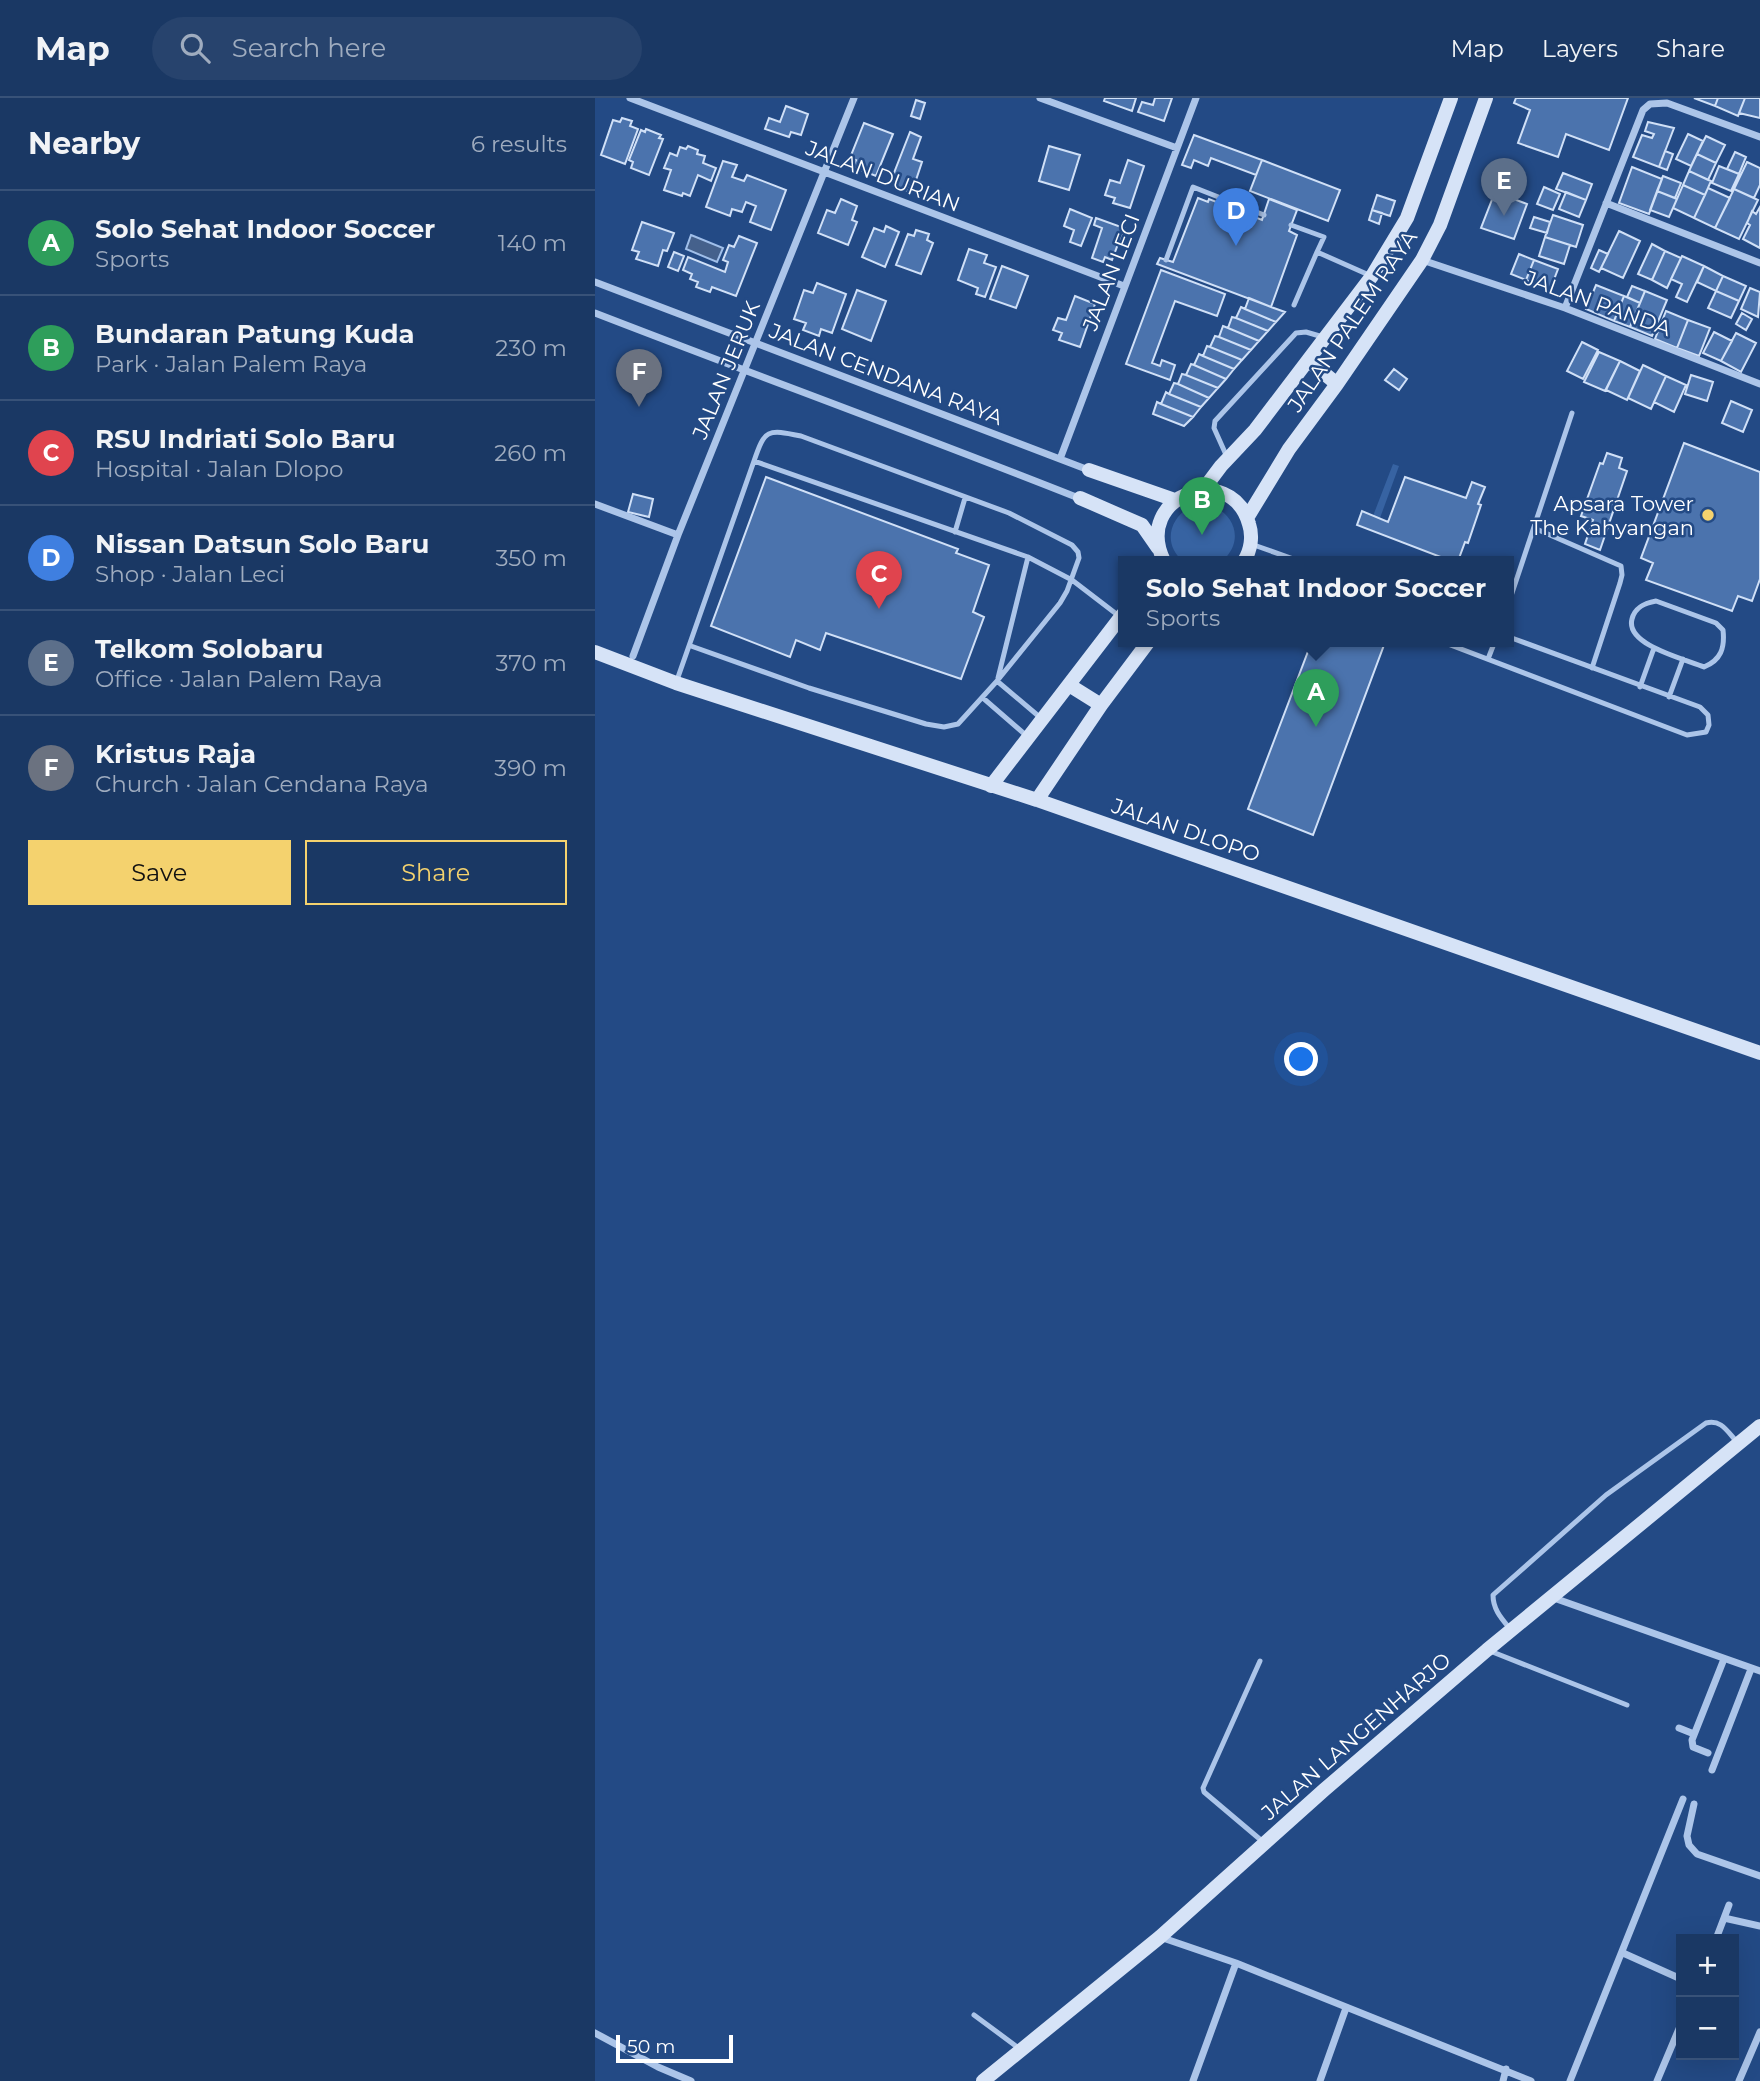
<!DOCTYPE html>
<html lang="en">
<head>
<meta charset="utf-8">
<style>
	body { margin:0; font-family:Montserrat,sans-serif; background:#27436d; color:#f1f3f6 }
	.controls { position:absolute; right:21px; bottom:21px; display:grid; overflow:hidden; border-radius:0px; box-shadow:0 7px 28px #0002 }
	.controls button { width:63px; height:63px; display:grid; place-items:center; padding:0; border:0; border-bottom:2px solid #385278; background:#1a3864; color:#f1f3f6; font:35px sans-serif }
	.scale { position:absolute; left:21px; bottom:18px; width:117px; box-sizing:border-box; padding-left:7px; border:4px solid #fff; border-top:0; font-size:19px; line-height:24px; white-space:nowrap; color:#fff; -webkit-text-stroke:5px #234a85; paint-order:stroke }
	.you { position:absolute; left:707px; top:962px; width:24px; height:24px; margin:-18px; border:5px solid #fff; border-radius:50%; background:#1a73e8; box-shadow:0 0 0 10px #1a73e833 }
	.badge { display:grid; place-items:center; width:46px; height:46px; border-radius:50%; background:#f4d26e; color:#fff; font-size:23px; font-weight:700 }
	.pin { position:absolute; translate:-50% -58px; filter:drop-shadow(0 2px 4px #0008) }
	.pin::after { content:''; position:absolute; top:37px; width:24px; height:21px; background:inherit; clip-path:polygon(0 0,100% 0,50% 100%) }
	.popup { position:absolute; left:523px; top:458px; width:396px; height:91px; box-sizing:border-box; display:grid; place-content:center; border-radius:0px; background:#1a3864; filter:drop-shadow(0 2px 5px #0005); font-size:23px; white-space:nowrap; color:#9facbf }
	.popup b { font-size:26px; color:#f1f3f6 }
	.popup::after { content:''; position:absolute; left:50%; top:100%; margin-left:-14px; border:14px solid transparent; border-top-color:#1a3864 }
	.list { margin:0; padding:0; list-style:none }
	h2 { display:flex; justify-content:space-between; align-items:center; height:91px; margin:0; padding:0 28px; font-size:30px }
	h2 small { font-size:23px; font-weight:400; color:#9facbf }
	.list li { display:grid; grid-template-columns:46px 1fr auto; gap:21px; align-items:center; box-sizing:border-box; height:105px; padding:0 28px; border-top:2px solid #385278 }
	.list b { display:block; font-size:26px; white-space:nowrap }
	.list p { margin:0; font-size:23px; white-space:nowrap; color:#9facbf }
	.list em { font-size:23px; font-style:normal; color:#9facbf }
	.actions { display:flex; gap:14px; padding:21px 28px }
	.actions a { flex:1; padding:16px 0; border:2px solid #f4d26e; border-radius:0px; text-align:center; font-size:24px; color:#f4d26e }
	.actions .main { background:#f4d26e; color:#111 }
	.icon { flex:none; width:38px; height:38px; fill:none; stroke:currentColor; stroke-width:2; stroke-linecap:round; stroke-linejoin:round }
	.map { position:relative; flex:none; width:1165px; height:1983px; overflow:hidden }
	header { display:flex; align-items:center; gap:42px; box-sizing:border-box; height:98px; padding:0 35px; background:#1a3864; border-bottom:2px solid #385278 }
	header strong { font-size:33px }
	nav { display:flex; gap:38px; margin-inline-start:auto; font-size:24px }
	.search { width:490px; height:63px; background:#27436d; display:flex; align-items:center; gap:18px; box-sizing:border-box; padding:0 24px; border-radius:38px; color:#9facbf; font-size:26px }
	main { display:flex }
	aside { flex:1; background:#1a3864 }
	.map>svg:first-child { display:block }
	.green { fill:#3763a2 }
	.water { fill:#45618c; stroke:#a0bfea; stroke-width:2 }
	.building { fill:#4b73ad; stroke:#d0e0f7; stroke-width:2 }
	.lines { fill:none; stroke-linecap:round; stroke-linejoin:round }
	.lane { stroke:#acc5e9; stroke-width:5 }
	.street { stroke:#acc5e9; stroke-width:7 }
	.secondary { stroke:#d6e3f7; stroke-width:14 }
	.poi-dot { fill:#f4d26e; stroke:#234a85; stroke-width:2.5 }
	.labels { text-anchor:middle; dominant-baseline:central; stroke-width:5; stroke-linejoin:round; paint-order:stroke }
	.street-label { font-size:21px; fill:#fff; stroke:#234a85 }
	.poi-label { font-size:21px; fill:#fff; stroke:#234a85; text-anchor:end }
</style>
</head>
<body>
<header>
<strong>Map</strong>
<div class="search"><svg class="icon" aria-label="search" viewBox="0 0 24 24"><circle cx="10" cy="10" r="6"/><path d="M15 15l6 6"/></svg>Search here</div>
<nav><a>Map</a><a>Layers</a><a>Share</a></nav>
</header>
<main>
<aside>
<h2>Nearby<small>6 results</small></h2>
<ul class="list">
<li><span class="badge" style="background:#2e9e5b">A</span><div><b>Solo Sehat Indoor Soccer</b><p>Sports</p></div><em>140 m</em></li>
<li><span class="badge" style="background:#2e9e5b">B</span><div><b>Bundaran Patung Kuda</b><p>Park · Jalan Palem Raya</p></div><em>230 m</em></li>
<li><span class="badge" style="background:#e0444e">C</span><div><b>RSU Indriati Solo Baru</b><p>Hospital · Jalan Dlopo</p></div><em>260 m</em></li>
<li><span class="badge" style="background:#3f7fe0">D</span><div><b>Nissan Datsun Solo Baru</b><p>Shop · Jalan Leci</p></div><em>350 m</em></li>
<li><span class="badge" style="background:#5c6f8a">E</span><div><b>Telkom Solobaru</b><p>Office · Jalan Palem Raya</p></div><em>370 m</em></li>
<li><span class="badge" style="background:#6b7280">F</span><div><b>Kristus Raja</b><p>Church · Jalan Cendana Raya</p></div><em>390 m</em></li>
</ul>
<div class="actions"><a class="main">Save</a><a>Share</a></div>
</aside>
<div class="map">
<svg width="1165" height="1983" viewBox="0 0 1165 1983">
	<rect width="100%" height="100%" fill="#234a85"/>
	<path class="green" d="M798,366L804,368L785,420L778,418Z
		M602,406C635,405 654,440 627,463H588C565,444 577,414 602,406Z"/>
	<path class="water" d="M96,137L128,150L122,164L91,151Z"/>
	<path class="building" d="M510,0H541L537,13L509,3Z
		M560,0H577L569,23L543,14L547,4L558,7Z
		M921,0H1033L1014,52L971,36L963,59L923,45L935,12L919,5Z
		M1099,0H1123L1120,8Z
		M1123,0H1150L1143,18L1120,8Z
		M1150,0H1165V20L1144,15Z
		M321,2L330,5L325,21L316,18Z
		M191,8L213,16L206,37L196,34L194,39L170,31L174,20L185,24Z
		M27,20L37,23L35,28L43,31L30,66L6,57L18,22L25,24Z
		M1053,24L1079,30L1064,69L1038,59L1047,37L1057,40L1059,36L1050,33Z
		M269,25L298,36L281,78L258,69L261,62L255,60Z
		M51,31L66,37L64,40L68,41L54,77L36,70L38,64L34,62L46,32L50,34Z
		M315,34L326,39L318,61L327,64L319,88L315,86L313,93L299,88L301,81L297,80Z
		M1093,36L1108,43L1096,68L1081,61Z
		M599,37L667,62L661,77L616,60L613,68L599,62L596,70L587,67Z
		M1111,38L1130,47L1121,65L1102,56Z
		M93,48L103,52L102,56L110,58L108,65L121,70L116,83L103,77L95,98L88,95L87,98L69,92L76,72L69,70L75,55L82,58L85,49L91,51Z
		M454,48L485,57L474,92L444,83Z
		M1070,53L1078,56L1072,72L1064,69Z
		M1140,54L1151,59L1144,76L1132,71Z
		M1102,56L1121,65L1113,82L1094,73Z
		M533,62L549,68L535,110L518,105L520,100L510,97L515,82L525,85Z
		M667,62L745,92L733,123L655,93Z
		M128,63L142,67L137,79L149,83L152,77L191,92L176,132L155,124L161,108L151,104L147,114L137,111L135,118L111,109Z
		M1152,64L1165,70V87L1159,100L1139,91Z
		M1124,68L1144,76L1136,93L1117,85Z
		M1037,69L1067,81L1054,116L1024,105Z
		M1094,73L1116,83L1110,97L1088,87Z
		M968,75L997,86L991,102L961,91Z
		M1068,78L1086,85L1080,100L1062,93Z
		M1088,87L1110,97L1099,120L1078,110Z
		M949,89L965,96L958,112L942,106Z
		M1113,90L1135,100L1120,130L1099,120Z
		M1139,91L1163,102L1144,141L1120,130Z
		M1062,93L1082,101L1074,119L1055,112Z
		M900,94L932,106L919,141L886,130Z
		M971,94L991,102L984,119L964,111Z
		M782,97L800,103L795,118L777,112Z
		M603,100L613,104L614,101L667,122L674,101L702,112L694,133L702,137L676,209L562,166L565,160L578,164Z
		M246,101L262,108L257,122L262,124L253,147L223,135L232,112L240,115Z
		M1165,109V150L1148,141L1155,127L1152,125L1157,113L1161,116Z
		M475,111L497,120L486,148L475,144L479,132L469,128Z
		M777,112L787,115L784,126L774,122Z
		M958,117L988,127L981,149L950,139Z
		M939,119L955,124L952,135L935,130Z
		M501,120L529,130L517,162L510,159L508,164L497,160L507,130L499,127Z
		M47,124L79,135L72,153L68,152L63,168L41,161L44,154L37,152Z
		M291,128L304,134L290,169L267,159L279,130L289,134Z
		M321,132L334,136L332,142L338,145L326,176L301,167L313,136L319,138Z
		M1024,133L1045,143L1028,180L1006,170Z
		M144,138L162,145L141,198L117,189L115,194L101,189L103,184L95,181L97,176L88,172L93,159L130,174L133,164L128,162L134,147L139,149Z
		M950,139L975,147L969,166L944,158Z
		M1057,146L1070,153L1057,182L1043,176Z
		M374,151L392,157L389,165L401,169L390,199L381,196L383,190L363,182Z
		M1004,152L1013,156L1004,174L996,170Z
		M1070,153L1086,160L1072,190L1057,182Z
		M79,154L89,158L83,173L73,169Z
		M924,156L939,162L931,182L916,176Z
		M1087,158L1109,168L1092,204L1081,199L1087,186L1076,181Z
		M939,162L963,171L955,192L931,182Z
		M407,168L433,178L421,210L395,201Z
		M1109,168L1128,178L1121,193L1102,184Z
		M566,172L630,196L622,218L580,203L557,265L565,268L567,262L580,267L575,282L531,266Z
		M1128,178L1151,188L1144,203L1121,193Z
		M222,185L251,196L237,235L226,231L224,238L208,232L211,225L199,221L209,192L218,195Z
		M1001,187L1029,198L1019,223L991,211Z
		M1037,188L1050,193L1045,205L1032,199Z
		M1155,190L1165,194L1163,219L1146,211Z
		M262,192L291,203L276,243L247,231Z
		M1050,193L1072,202L1057,238L1035,229Z
		M1121,193L1144,203L1136,220L1113,210Z
		M480,198L500,206L485,249L464,242L467,235L458,232L463,220L471,222Z
		M1029,198L1045,205L1035,229L1019,223Z
		M654,200L676,209L690,214L681,224L650,211Z
		M646,209L650,211L681,224L673,233L641,220Z
		M1071,213L1093,222L1082,250L1060,241Z
		M1147,215L1157,221L1151,232L1141,226Z
		M637,219L641,220L673,233L664,243L633,230Z
		M1093,222L1115,230L1104,258L1082,250Z
		M628,228L633,230L664,243L656,252L624,239Z
		M1119,234L1137,243L1126,263L1108,255Z
		M1141,235L1161,245L1146,274L1126,263Z
		M620,238L624,239L656,252L647,262L615,249Z
		M987,244L1003,252L988,281L972,273Z
		M612,248L615,249L647,262L639,271L608,258Z
		M1004,254L1025,263L1010,293L989,284Z
		M604,256L608,258L639,271L631,281L599,267Z
		M1025,263L1045,273L1032,302L1011,292Z
		M596,266L599,267L631,281L623,290L591,277Z
		M1048,267L1071,278L1056,311L1033,300Z
		M799,271L812,281L804,292L790,282Z
		M587,276L591,277L623,290L614,300L583,286Z
		M1096,277L1118,284L1112,303L1090,296Z
		M1071,278L1091,287L1079,314L1059,304Z
		M579,285L583,286L614,300L606,309L574,296Z
		M571,294L574,296L606,309L598,319L566,306Z
		M1136,303L1157,312L1148,334L1127,325Z
		M562,304L566,306L598,319L589,328L558,316Z
		M1089,345L1165,374V481L1157,503L1143,498L1137,513L1051,482L1058,465L1046,460Z
		M1012,355L1027,360L1024,370L1032,373L1005,452L990,446L998,422L986,418L1005,365L1008,366Z
		M171,379L363,451L361,455L394,467L378,514L389,519L366,581L231,535L225,552L201,542L195,559L116,528Z
		M810,379L871,400L877,384L890,389L883,406L886,407L873,445L870,444L863,463H856L762,427L767,413L793,424Z
		M38,396L58,401L54,419L33,414Z
		M717,543H779L789,547L718,737L653,711Z"/>
	<g class="lines">
		<path class="lane" d="M696,127L729,139L722,154L774,177
			M571,162L598,89L669,117
			M699,207L722,154
			M632,359L619,330L620,323L701,235L711,234L728,239
			M939,430L1026,468L1027,477L1025,485L997,570
			M360,434L370,400
			M656,446L704,463
			M1061,503L1121,525L1128,532C1130,550 1126,562 1109,569C1090,561 1030,547 1037,521C1040,509 1050,505 1061,503Z
			M914,504L977,315
			M845,543L1092,637L1111,634L1114,627L1113,617L1105,609L914,539
			M96,548L214,590L331,626L349,629L363,626L402,583L465,505L472,493L484,460L483,454L477,447L414,415L206,338C172,331 170,331 159,363
			M893,561L900,543
			M403,580L433,459
			M82,582L159,363L433,459L477,482L524,518
			M402,583L447,621
			M1045,589L1059,550
			M1074,599L1088,561
			M388,600L433,639
			M916,1532C907,1521 898,1512 898,1497L1011,1397L1111,1325C1126,1321 1132,1333 1142,1344
			M895,1553L1032,1607
			M665,1563L608,1690L609,1694L667,1743
			M379,1917L425,1951"/>
		<path class="street" d="M35,0L529,188
			M445,0L582,50
			M1011,105L1165,165
			M827,162L970,210L1165,286
			M0,184L491,371
			M970,210L1048,12L1055,6L1072,5L1165,39
			M0,215C160,277 322,336 481,399
			M465,361L601,0
			M0,406L83,437
			M38,558L83,437L259,0
			M956,1499L1165,1573
			M1084,1630L1099,1636
			M1113,1655L1098,1649L1097,1642L1129,1561
			M1117,1672L1156,1571
			M1099,1706L1092,1738L1094,1747L1102,1756L1165,1778
			M1129,1820L1165,1828
			M565,1839L641,1865L936,1983
			M1121,1841L1134,1807
			M1028,1855L1086,1881
			M0,1935L63,1969L96,1983
			M598,1983L641,1865
			M725,1983L751,1910
			M908,1983L911,1971
			M975,1983L1088,1701
			M1062,1983L1086,1926
			M1144,1983L1165,1934"/>
		<path class="secondary" d="M714,263L742,286
			M494,372L580,402
			M608,392L626,368L660,332L777,178L812,120L856,0
			M485,400L547,427L563,450
			M652,420L694,351L742,286L827,162L845,127L891,0
			M569,463C537,398 636,362 654,426C658,438 656,452 649,463
			M0,554L81,585L442,702L1165,955
			M474,587L506,607
			M396,688L528,516
			M442,702L506,607L554,543
			M388,1983L565,1839L729,1692L892,1552L1165,1328"/>
	</g>
	<circle class="poi-dot" cx="1113" cy="417" r="7"/>
	<g class="labels">
		<g class="street-label">
			<text transform="translate(288 78) rotate(21)">JALAN DURIAN</text>
			<text transform="translate(516 174) rotate(-69)">JALAN LECI</text>
			<text transform="translate(1003 205) rotate(20)">JALAN PANDA</text>
			<text transform="translate(757 223) rotate(-56)">JALAN PALEM RAYA</text>
			<text transform="translate(131 272) rotate(-68)">JALAN JERUK</text>
			<text transform="translate(291 276) rotate(21)">JALAN CENDANA RAYA</text>
			<text transform="translate(591 732) rotate(19)">JALAN DLOPO</text>
			<text transform="translate(761 1638) rotate(-41)">JALAN LANGENHARJO</text>
		</g>
		<g class="poi-label">
			<text x="1099" y="405">Apsara Tower<tspan x="1099" dy="24">The Kahyangan</tspan></text>
		</g>
	</g>
</svg>
<div class="controls">
<button>+</button>
<button>−</button>
</div>
<div class="scale">50 m</div>
<div class="you"></div>
<div class="pin badge" style="left:721px;top:629px;background:#2e9e5b">A</div>
<div class="popup"><b>Solo Sehat Indoor Soccer</b>Sports</div>
<div class="pin badge" style="left:607px;top:437px;background:#2e9e5b">B</div>
<div class="pin badge" style="left:284px;top:511px;background:#e0444e">C</div>
<div class="pin badge" style="left:641px;top:148px;background:#3f7fe0">D</div>
<div class="pin badge" style="left:909px;top:118px;background:#5c6f8a">E</div>
<div class="pin badge" style="left:44px;top:309px;background:#6b7280">F</div>
</div>
</main>
</body>
</html>
